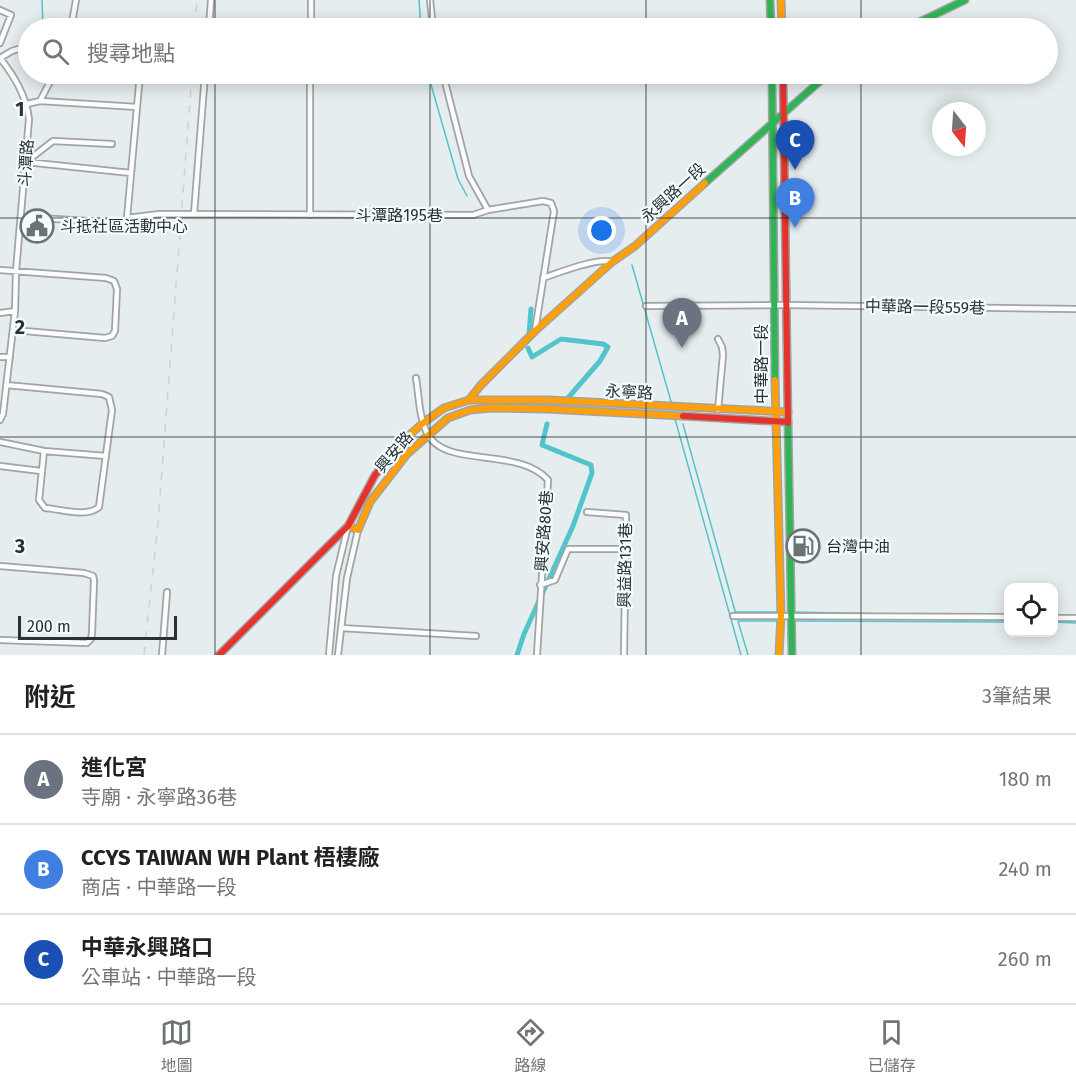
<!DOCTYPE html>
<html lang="zh-TW">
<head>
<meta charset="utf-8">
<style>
	body { margin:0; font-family:"Fira Sans","Noto Sans TC",sans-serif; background:#f6f6f6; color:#202124 }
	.controls { position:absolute; right:18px; bottom:18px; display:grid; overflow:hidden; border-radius:12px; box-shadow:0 3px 15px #0003 }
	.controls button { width:54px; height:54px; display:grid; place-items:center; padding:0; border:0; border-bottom:2px solid #e0e0e0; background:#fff; color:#202124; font:30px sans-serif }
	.compass { position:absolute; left:932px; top:102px; width:54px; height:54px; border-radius:50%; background:#fff; box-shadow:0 3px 15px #0003; rotate:163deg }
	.scale { position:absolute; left:18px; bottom:15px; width:159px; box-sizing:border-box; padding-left:6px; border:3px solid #2c3031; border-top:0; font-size:16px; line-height:21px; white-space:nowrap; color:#2c3031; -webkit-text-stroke:4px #f1fdfe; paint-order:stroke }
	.you { position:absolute; left:602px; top:231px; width:21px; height:21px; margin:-15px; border:4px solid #fff; border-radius:50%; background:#1a73e8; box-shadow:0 0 0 9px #1a73e833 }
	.badge { display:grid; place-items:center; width:39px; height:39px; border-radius:50%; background:#6d7273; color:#fff; font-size:20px; font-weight:700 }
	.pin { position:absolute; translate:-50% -50px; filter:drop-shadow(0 2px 3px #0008) }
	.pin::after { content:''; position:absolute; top:32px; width:21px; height:18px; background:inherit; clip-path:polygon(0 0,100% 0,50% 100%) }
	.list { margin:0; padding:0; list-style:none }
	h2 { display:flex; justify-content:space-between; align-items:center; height:78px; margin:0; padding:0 24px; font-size:26px }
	h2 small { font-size:20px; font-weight:400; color:#757577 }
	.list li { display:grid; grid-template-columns:39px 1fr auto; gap:18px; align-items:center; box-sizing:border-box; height:90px; padding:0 24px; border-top:2px solid #e0e0e0 }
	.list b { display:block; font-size:22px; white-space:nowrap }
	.list p { margin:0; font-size:20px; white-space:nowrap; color:#757577 }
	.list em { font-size:20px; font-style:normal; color:#757577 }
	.icon { flex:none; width:33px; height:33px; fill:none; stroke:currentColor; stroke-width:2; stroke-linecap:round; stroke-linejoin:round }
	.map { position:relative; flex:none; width:1076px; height:655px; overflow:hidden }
	.search { position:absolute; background:#fff; box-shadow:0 3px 15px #0003; left:18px; right:18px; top:18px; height:66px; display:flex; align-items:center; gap:15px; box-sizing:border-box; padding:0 21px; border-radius:33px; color:#757577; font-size:22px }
	.sheet { height:348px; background:#fff }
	nav { display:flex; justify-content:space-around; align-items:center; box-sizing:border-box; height:84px; border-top:2px solid #e0e0e0; background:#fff; font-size:16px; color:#757577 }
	nav a { display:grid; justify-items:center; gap:3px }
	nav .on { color:#6d7273 }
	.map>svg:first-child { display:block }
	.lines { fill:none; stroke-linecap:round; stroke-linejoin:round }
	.stream { stroke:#52c4cb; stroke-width:1.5 }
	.canal { stroke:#52c4cb; stroke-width:5 }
	.street-casing { stroke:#a0a4a5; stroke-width:8 }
	.fast-casing { stroke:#a0a4a5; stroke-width:9 }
	.slow-casing { stroke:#a0a4a5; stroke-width:9 }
	.jam-casing { stroke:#a0a4a5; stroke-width:9 }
	.street { stroke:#fbfcfc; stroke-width:4.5 }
	.fast { stroke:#30b455; stroke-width:6 }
	.slow { stroke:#ff9f0a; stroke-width:6 }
	.jam { stroke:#e5322d; stroke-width:6 }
	.rail { stroke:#ced0d1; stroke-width:1.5; stroke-dasharray:8 8; stroke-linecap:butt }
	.grid { fill:none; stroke:#2c3031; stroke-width:1.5; stroke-opacity:0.55 }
	.labels { text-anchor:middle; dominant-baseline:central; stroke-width:4.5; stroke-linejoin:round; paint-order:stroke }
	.street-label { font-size:16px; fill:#2c3031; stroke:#f1fdfe }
	.poi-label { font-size:16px; fill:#2c3031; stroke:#f1fdfe; text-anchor:start }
	.grid-label { font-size:20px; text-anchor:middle; font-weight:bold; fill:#2c3031; stroke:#f1fdfe; stroke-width:4.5; stroke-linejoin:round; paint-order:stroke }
</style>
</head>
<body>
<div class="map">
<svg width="1076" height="655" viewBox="0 0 1076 655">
	<rect width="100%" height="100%" fill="#e6edee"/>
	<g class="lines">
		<path class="stream" d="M42,0L43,28
			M419,0L421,28
			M428,74L458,179L467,196
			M35,77L38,74
			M632,265L672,405
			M675,419L741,655
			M683,424L735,611
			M735,612H779
			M793,612L941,615
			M1054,615L1076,616
			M738,621H779
			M738,621L748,655
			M796,621L1008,622
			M1054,622L1076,623"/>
		<path class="canal" d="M529,335L531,309
			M528,348L532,357L561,339L603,344L608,347L600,361L567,399
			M517,655L524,634L573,526L592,473L591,465L542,445L547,424"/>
		<g class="street-casing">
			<path id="street" d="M430,0L433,28
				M0,10L11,15L0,43
				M71,28L76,0
				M209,28L211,0
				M311,28V0
				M0,58C14,76 26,95 29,119L16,271L15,311L3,414L0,420
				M0,58L12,51L28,46
				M443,74L469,176L488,210L543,201L551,203L554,211L535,331
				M40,101L137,107
				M27,104L40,101L54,74
				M26,162L131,173
				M26,162L53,141L112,144
				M194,214L205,74
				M310,215V74
				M22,217L121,223L127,218L159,214L473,215L488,210
				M127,218L140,74
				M0,270L106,278L114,281L117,289L115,331L112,336L105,338L13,330
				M543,278C558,273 598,257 612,262
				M646,306L787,305L1076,309
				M0,313L15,311
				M718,339L722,347L723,355L718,410
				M0,357H10
				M416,378C419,396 419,417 427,433C444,469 518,446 548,480L537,655
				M6,385L102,394L109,397L112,410L99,507C87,518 60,509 45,508L39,500L44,451
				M0,442L44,451L106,456
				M0,466L41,471
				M587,512L626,515L624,655
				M0,566L84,573L93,576L94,580L92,633L91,639L87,643L0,640
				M540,585L555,580L568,549H625
				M733,616L1008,617
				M1054,618H1076
				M341,628L476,636
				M162,655L167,592
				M329,655L336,576L348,526
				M338,655L347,578L358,530"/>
		</g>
		<g class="fast-casing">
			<path id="fast" d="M770,0L771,28
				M907,28L965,0
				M772,74L775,380
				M705,183L828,74
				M788,423L792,655"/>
		</g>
		<g class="slow-casing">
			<path id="slow" d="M781,0L782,28
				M775,380L781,615L779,655
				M469,400H549L788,412
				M388,460L406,438L423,423L444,408L469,400L480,386L535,331L612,262L635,246L705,183
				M348,526L358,530L370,502L407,454L448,418L470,410L491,408L547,409L683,416"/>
		</g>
		<g class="jam-casing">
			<path id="jam" d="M783,74L788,423
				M683,416L788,422
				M219,655L348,526L375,475L388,460"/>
		</g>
		<use href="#street" class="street"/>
		<use href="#fast" class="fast"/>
		<use href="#slow" class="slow"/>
		<use href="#jam" class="jam"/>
		<path class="rail" d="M195,28L197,0
			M144,655L158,523L192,74"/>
	</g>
	<path class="grid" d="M215,0V28M430,0V28M646,0V28M861,0V28M215,74V655M430,74V655M646,74V655M861,74V655M0,218H1076M0,437H1076"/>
	<defs>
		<g id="civic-ring" transform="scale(1.725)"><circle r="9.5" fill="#f1fdfe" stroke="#6d7273" stroke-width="1.5"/><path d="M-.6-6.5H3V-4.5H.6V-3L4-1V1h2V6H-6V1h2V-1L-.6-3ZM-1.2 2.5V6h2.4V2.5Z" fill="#6d7273"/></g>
		<g id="fuel-ring" transform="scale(1.725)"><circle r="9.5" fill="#f1fdfe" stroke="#6d7273" stroke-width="1.5"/><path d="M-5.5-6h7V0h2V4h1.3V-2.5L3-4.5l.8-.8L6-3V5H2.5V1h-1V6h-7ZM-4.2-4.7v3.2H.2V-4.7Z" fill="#6d7273"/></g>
	</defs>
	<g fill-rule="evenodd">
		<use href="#civic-ring" x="37" y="226"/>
		<use href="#fuel-ring" x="803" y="546"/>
	</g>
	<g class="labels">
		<g class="street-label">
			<text transform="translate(26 163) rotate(-86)">斗潭路</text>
			<text transform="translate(673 193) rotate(-42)">永興路一段</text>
			<text x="399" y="215">斗潭路195巷</text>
			<text transform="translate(925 307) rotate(1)">中華路一段559巷</text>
			<text transform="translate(761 364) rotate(-90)">中華路一段</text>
			<text transform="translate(629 392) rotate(3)">永寧路</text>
			<text transform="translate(394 452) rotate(-49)">興安路</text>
			<text transform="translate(544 531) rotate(-86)">興安路80巷</text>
			<text transform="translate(625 565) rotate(-89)">興益路131巷</text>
		</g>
		<g class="poi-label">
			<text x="60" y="226">斗抵社區活動中心</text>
			<text x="826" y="546">台灣中油</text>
		</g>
	</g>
	<g class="grid-label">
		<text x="20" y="116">1</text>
		<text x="20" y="334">2</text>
		<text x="20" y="553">3</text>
	</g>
</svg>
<div class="controls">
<button><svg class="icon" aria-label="locate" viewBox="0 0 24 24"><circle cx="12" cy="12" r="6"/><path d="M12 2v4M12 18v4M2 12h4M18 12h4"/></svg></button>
</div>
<svg class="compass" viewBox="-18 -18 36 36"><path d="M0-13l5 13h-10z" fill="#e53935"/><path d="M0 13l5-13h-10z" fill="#757577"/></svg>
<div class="scale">200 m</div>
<div class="you"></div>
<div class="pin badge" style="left:682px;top:348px;background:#6b7280">A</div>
<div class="pin badge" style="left:795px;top:228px;background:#3f7fe0">B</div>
<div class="pin badge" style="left:795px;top:170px;background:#1a4fb4">C</div>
<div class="search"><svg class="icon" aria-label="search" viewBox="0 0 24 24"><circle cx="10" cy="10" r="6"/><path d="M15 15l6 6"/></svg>搜尋地點</div>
</div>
<section class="sheet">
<h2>附近<small>3筆結果</small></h2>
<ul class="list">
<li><span class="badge" style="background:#6b7280">A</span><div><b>進化宮</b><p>寺廟 · 永寧路36巷</p></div><em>180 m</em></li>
<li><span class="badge" style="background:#3f7fe0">B</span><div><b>CCYS TAIWAN WH Plant 梧棲廠</b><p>商店 · 中華路一段</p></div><em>240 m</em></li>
<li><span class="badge" style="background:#1a4fb4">C</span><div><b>中華永興路口</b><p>公車站 · 中華路一段</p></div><em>260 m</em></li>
</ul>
</section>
<nav>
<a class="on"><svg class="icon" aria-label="map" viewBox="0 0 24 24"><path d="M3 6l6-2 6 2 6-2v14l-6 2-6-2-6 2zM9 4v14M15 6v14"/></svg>地圖</a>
<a><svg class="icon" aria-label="directions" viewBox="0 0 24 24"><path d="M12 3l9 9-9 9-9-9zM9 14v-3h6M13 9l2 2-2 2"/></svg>路線</a>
<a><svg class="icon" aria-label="saved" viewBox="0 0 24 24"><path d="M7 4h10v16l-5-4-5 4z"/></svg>已儲存</a>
</nav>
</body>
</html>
